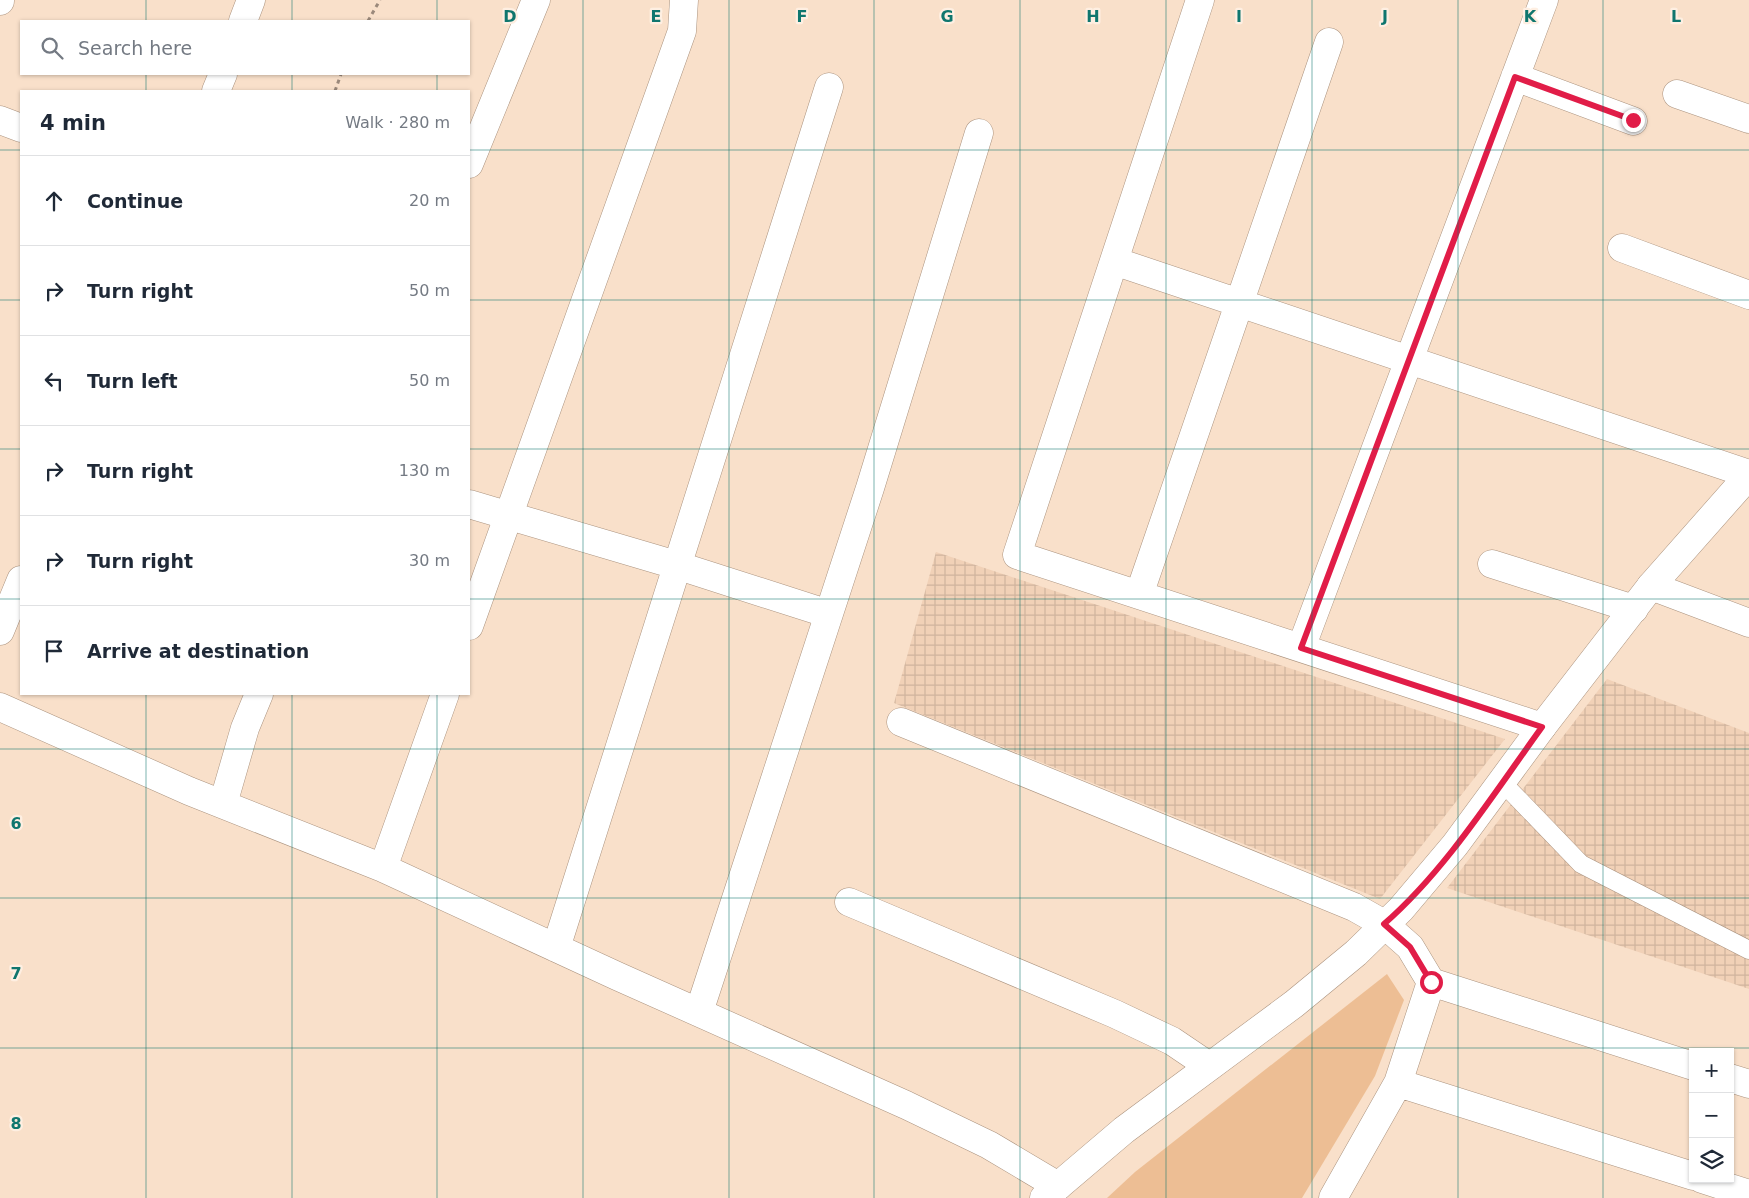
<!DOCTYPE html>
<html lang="en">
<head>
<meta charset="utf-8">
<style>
	body { margin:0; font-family:"DejaVu Sans",sans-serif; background:#f2f2f3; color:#1f2937 }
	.controls { position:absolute; right:15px; bottom:15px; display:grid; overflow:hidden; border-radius:0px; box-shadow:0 1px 4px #0004 }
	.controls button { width:45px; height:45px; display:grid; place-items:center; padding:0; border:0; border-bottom:1px solid #e0e1e3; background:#fff; color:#1f2937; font:25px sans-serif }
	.stop { position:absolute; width:15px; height:15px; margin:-11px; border:4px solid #e11d48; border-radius:50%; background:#fff }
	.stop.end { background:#e11d48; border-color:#fff; box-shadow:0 1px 5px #0008 }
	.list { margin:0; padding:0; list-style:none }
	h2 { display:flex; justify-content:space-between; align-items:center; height:65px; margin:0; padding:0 20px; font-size:21px }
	h2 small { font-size:16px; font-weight:400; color:#747a83 }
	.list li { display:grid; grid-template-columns:32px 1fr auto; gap:15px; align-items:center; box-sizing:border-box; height:90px; padding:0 20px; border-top:1px solid #e0e1e3 }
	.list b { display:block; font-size:19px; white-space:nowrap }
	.list em { font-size:16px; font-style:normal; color:#747a83 }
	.icon { flex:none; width:28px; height:28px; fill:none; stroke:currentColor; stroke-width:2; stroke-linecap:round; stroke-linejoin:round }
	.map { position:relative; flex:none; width:1749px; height:1198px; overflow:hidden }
	.search { position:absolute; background:#fff; box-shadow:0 1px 4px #0004; left:20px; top:20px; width:450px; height:55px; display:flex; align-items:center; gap:12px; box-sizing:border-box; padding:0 18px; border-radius:0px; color:#747a83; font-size:19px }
	.panel { position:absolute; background:#fff; box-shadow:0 1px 4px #0004; left:20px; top:90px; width:450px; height:605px; border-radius:0px }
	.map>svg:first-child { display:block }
	.industrial { fill:url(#industrial-grid) }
	.green { fill:#edbe94 }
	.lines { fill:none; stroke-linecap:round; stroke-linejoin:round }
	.service-casing { stroke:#ab937f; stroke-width:19 }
	.minor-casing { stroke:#ab937f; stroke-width:29 }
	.tertiary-casing { stroke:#ab937f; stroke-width:29 }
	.path { stroke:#9b897b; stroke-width:3; stroke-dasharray:4 4; stroke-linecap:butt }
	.service { stroke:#fff; stroke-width:18 }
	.minor { stroke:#fff; stroke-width:28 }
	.tertiary { stroke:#fff; stroke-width:28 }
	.route { stroke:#e11d48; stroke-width:6 }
	.grid { fill:none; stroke:#0f766e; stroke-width:1; stroke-opacity:0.55 }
	.grid-label { font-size:16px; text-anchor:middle; font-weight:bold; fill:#0f766e; stroke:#feefe2; stroke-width:4.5; stroke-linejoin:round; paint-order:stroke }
</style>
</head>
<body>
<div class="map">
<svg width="1749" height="1198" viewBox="0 0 1749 1198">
	<defs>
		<pattern id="industrial-grid" width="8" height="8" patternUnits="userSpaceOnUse" patternTransform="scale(1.25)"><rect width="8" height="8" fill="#f1d1b7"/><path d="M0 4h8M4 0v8" fill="none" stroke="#d0b49e"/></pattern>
	</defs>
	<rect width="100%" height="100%" fill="#f9e0ca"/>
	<path class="industrial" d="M936,552L1505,739L1380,899L894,703Z
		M1607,679L1749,733V989L1447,888Z"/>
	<path class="green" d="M1387,974L1404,1000L1375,1076L1302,1198H1107L1135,1172Z"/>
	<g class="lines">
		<g class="service-casing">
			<path id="service" d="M1502,782L1581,864L1749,950"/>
		</g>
		<g class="minor-casing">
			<path id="minor" d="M1200,0L1017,555L1542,727
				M0,1V0
				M243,21L251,0
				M1515,77L1633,121
				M216,91L223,74
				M1677,94L1749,119
				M0,120L21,128
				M469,164L536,0
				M1622,248L1749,295
				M1114,261L1749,474
				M469,504L676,565L829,614
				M1492,564L1634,609
				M1651,586L1749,623
				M1139,595L1329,42
				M469,626L682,31L684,0
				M0,631L21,580
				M1301,648L1544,0
				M0,707L189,791L383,868L617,976L906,1105L989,1145L1058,1186
				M901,722L1354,907L1384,924L1410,947L1431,982L1398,1083L1333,1198
				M223,804L245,728L259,694
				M383,868L445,694
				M849,902L1115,1014L1172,1041L1209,1066
				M556,948L829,87
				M1431,982L1693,1066
				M699,1012L870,488L979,133
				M1730,1078L1749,1084
				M1398,1083L1693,1176
				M1702,1179L1749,1194"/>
		</g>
		<g class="tertiary-casing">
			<path id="tertiary" d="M1044,1198L1124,1130L1294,1004L1356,953L1401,909L1455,845L1542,727L1651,586L1749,475"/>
		</g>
		<path class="path" d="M368,21L380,0
			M335,91L341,74"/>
		<use href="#service" class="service"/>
		<use href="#minor" class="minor"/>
		<use href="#tertiary" class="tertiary"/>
	</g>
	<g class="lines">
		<path class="route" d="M1431,982L1410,947L1384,924C1446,870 1494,793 1542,727L1301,648L1515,77L1633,120"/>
	</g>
	<path class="grid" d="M146,0V21M292,0V21M437,0V21M583,0V1198M729,0V1198M874,0V1198M1020,0V1198M1166,0V1198M1312,0V1198M1458,0V1198M1603,0V1198M146,74V91M292,74V91M437,74V91M0,150H21M469,150H1749M0,300H21M469,300H1749M0,449H21M469,449H1749M0,599H21M469,599H1749M146,694V1198M292,694V1198M437,694V1198M0,749H1749M0,898H1749M0,1048H1749"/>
	<g class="grid-label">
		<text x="510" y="22">D</text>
		<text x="656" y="22">E</text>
		<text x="802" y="22">F</text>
		<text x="947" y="22">G</text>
		<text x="1093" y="22">H</text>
		<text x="1239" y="22">I</text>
		<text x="1385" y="22">J</text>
		<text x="1530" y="22">K</text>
		<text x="1676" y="22">L</text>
		<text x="16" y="829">6</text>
		<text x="16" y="979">7</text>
		<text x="16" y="1129">8</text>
	</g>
</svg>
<div class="controls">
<button>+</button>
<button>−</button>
<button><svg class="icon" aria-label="layers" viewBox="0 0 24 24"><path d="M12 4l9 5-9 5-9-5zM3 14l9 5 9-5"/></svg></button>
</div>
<div class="stop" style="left:1431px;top:982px"></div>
<div class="stop end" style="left:1633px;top:120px"></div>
<div class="search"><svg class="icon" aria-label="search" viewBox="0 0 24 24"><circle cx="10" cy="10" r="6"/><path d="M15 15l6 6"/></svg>Search here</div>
<section class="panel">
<h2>4 min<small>Walk · 280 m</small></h2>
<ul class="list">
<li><svg class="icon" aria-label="ahead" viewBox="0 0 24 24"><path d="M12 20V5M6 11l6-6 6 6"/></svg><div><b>Continue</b></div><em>20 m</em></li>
<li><svg class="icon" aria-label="right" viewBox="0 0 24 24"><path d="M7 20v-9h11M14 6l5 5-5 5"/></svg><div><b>Turn right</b></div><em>50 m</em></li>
<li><svg class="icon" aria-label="left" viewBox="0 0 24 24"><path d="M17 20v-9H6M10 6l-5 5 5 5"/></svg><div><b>Turn left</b></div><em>50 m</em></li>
<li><svg class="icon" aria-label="right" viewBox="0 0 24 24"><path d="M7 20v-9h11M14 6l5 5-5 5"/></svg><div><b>Turn right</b></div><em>130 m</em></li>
<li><svg class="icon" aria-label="right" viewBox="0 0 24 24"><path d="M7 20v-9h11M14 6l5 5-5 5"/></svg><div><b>Turn right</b></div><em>30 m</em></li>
<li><svg class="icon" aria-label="arrive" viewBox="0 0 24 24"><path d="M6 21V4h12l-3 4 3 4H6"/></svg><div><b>Arrive at destination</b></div></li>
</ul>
</section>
</div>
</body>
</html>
